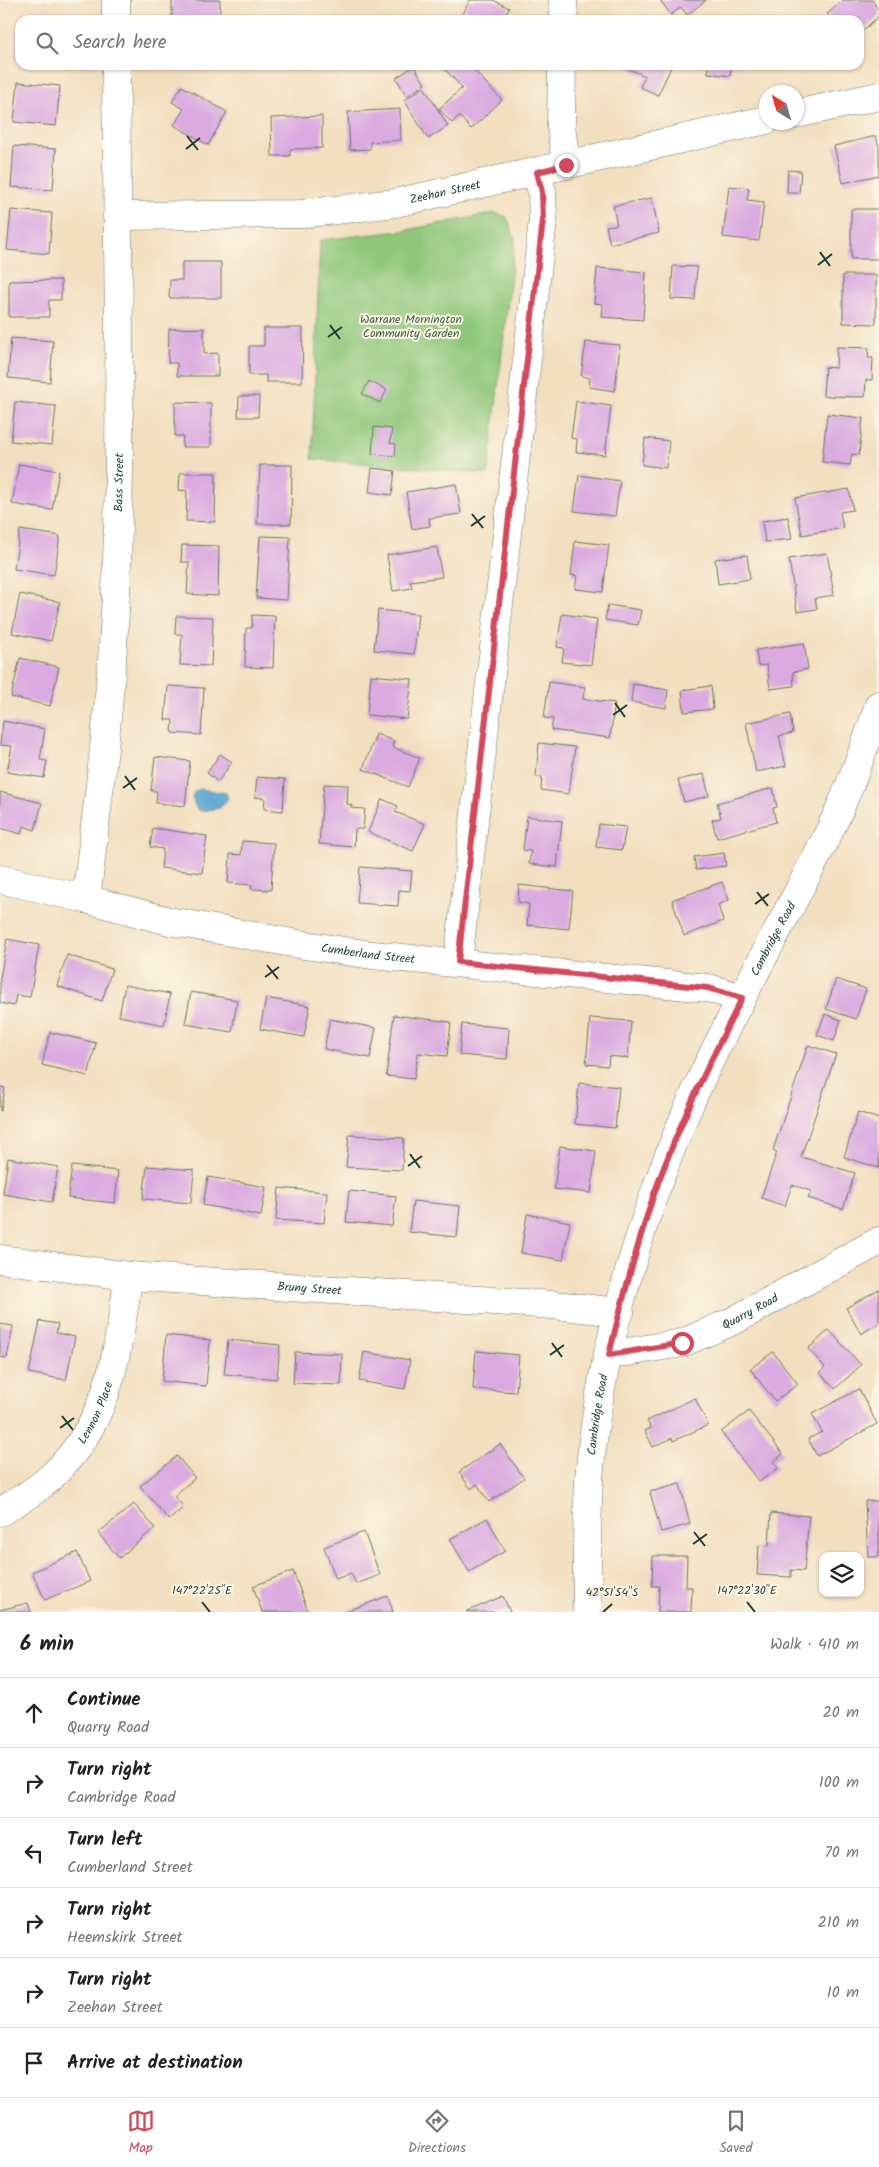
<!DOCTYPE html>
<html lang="en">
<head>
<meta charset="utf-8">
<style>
	body { margin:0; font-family:Kalam,sans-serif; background:#f6f6f6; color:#222 }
	.controls { position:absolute; right:15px; bottom:15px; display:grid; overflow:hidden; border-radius:10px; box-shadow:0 1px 4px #0004 }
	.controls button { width:45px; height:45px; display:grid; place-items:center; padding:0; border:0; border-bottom:1px solid #e0e0e0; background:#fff; color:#222; font:25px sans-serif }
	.compass { position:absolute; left:759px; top:85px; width:45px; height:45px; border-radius:50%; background:#fff; box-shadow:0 1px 4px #0004; rotate:323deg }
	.stop { position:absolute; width:15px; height:15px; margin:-11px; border:4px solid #d1495b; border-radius:50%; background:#fff }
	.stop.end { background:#d1495b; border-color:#fff; box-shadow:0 1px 5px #0008 }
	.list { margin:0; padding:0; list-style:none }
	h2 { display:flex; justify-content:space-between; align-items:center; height:65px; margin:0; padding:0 20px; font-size:21px }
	h2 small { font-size:16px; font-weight:400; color:#767676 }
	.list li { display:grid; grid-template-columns:32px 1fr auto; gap:15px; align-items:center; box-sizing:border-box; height:70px; padding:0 20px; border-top:1px solid #e0e0e0 }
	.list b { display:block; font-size:19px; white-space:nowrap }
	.list p { margin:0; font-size:16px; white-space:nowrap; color:#767676 }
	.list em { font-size:16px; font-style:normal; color:#767676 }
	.icon { flex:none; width:28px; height:28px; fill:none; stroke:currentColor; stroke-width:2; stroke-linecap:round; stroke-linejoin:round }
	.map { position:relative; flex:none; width:879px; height:1612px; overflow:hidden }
	.search { position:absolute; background:#fff; box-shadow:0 1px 4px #0004; left:15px; right:15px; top:15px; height:55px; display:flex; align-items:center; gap:12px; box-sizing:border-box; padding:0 18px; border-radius:15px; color:#767676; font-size:19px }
	.sheet { height:485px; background:#fff }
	nav { display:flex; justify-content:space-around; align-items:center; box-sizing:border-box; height:70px; border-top:1px solid #e0e0e0; background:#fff; font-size:14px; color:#767676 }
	nav a { display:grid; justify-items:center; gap:2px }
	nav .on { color:#d1495b }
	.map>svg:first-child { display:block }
	.green { fill:#8fc77a; stroke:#578257 }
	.water { fill:#59a5d1; stroke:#3c7182 }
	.building { fill:#dbaae1 }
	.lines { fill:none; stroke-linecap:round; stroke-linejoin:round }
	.minor-casing { stroke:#697665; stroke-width:29 }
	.secondary-casing { stroke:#697665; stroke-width:29 }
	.minor { stroke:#fff; stroke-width:28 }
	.secondary { stroke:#fff; stroke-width:28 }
	.route { stroke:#d1495b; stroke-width:6 }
	.ticks { fill:none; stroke:#1f3d34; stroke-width:2 }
	.labels { text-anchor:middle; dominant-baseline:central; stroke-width:4; stroke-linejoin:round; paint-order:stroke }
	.street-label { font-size:12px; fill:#1f3d34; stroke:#fcf5e5 }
	.park-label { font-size:12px; fill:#3b6046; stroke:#fcf5e5 }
	.ticks-label { font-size:12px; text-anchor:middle; fill:#1f3d34; stroke:#fcf5e5; stroke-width:4; stroke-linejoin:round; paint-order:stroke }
</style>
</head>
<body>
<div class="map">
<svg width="879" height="1612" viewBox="0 0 879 1612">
	<rect width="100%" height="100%" fill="#fcf5e5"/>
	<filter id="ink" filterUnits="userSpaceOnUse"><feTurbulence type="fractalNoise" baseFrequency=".02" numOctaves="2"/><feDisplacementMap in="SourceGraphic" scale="10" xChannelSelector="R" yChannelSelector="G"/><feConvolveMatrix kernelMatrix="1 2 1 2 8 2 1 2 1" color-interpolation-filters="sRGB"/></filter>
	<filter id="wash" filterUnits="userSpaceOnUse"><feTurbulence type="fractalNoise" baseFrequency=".0096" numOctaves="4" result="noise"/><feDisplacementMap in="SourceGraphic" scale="20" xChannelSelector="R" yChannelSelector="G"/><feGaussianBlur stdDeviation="1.12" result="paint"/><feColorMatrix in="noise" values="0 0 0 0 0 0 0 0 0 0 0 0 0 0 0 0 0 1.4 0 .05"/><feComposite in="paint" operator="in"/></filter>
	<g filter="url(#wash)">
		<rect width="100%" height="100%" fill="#f2dfc0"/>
		<path class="green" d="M495,213L507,217L515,239L488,474L312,459L320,240L402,231Z"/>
		<path class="water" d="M201,789L226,793L228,798L220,808L201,811L196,808L192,797L195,791Z"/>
		<g id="blocks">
			<path class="building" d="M172,0H220V20H172Z
				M470,0H493L509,8L503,20H460Z
				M660,0H706L687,15L681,7L671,15Z
				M843,0H872L879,11V16L859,34V20H833L827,14Z
				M19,23H20V57L16,56Z
				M445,65H469L502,100L471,129L459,116L452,123L439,109L462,88L443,67Z
				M628,65H672L658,95L640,87L645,76L627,68Z
				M709,65H732L730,76L708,73Z
				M414,66L425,84L407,96L396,78Z
				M18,82L60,86L56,126L14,122Z
				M182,86L227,112L208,145L174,125L184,109L172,102Z
				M424,87L448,126L428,139L404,100Z
				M400,109L401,140L370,142V149L350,150L348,112Z
				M322,116V148L290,149V156H272L271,118Z
				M876,136L879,147V175L843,183L834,146Z
				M14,146L56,149L53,190L11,187Z
				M788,170L801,171L799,193H787Z
				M729,186L749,188L747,200L764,202L759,241L723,237Z
				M652,198L659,233L610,244L606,226L617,225L613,206Z
				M851,209H879V259H851Z
				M11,210L52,213L49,254L7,250Z
				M182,262H221V298H169L170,280H182Z
				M673,266L697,267L695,300L671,299Z
				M597,268L646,272L643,320L602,317L603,304L594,303Z
				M843,275H876V324L843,323Z
				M61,280V300H49V317H9V281Z
				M204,328V354L218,353V376H177V363H168L169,329Z
				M264,328H303L302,382H266V375H249V346H264Z
				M11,338L53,341L50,382L8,378Z
				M586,342L620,345L615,391L589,387L590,378L581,376Z
				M837,347L869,348L868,358H873L872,380H866L865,397L823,396L825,367L836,368Z
				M369,381L387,390L380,403L362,394Z
				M239,396H259L258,417H238Z
				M576,401L611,406L605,455L576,452L577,439L571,438Z
				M15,402L56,406L52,445L11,441Z
				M175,402L211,403V447H182L183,436H175Z
				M827,414L863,418L859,455L852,454L850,465L822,462Z
				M374,427L392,429L390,443L396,444L395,456L372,454Z
				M645,438L669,441L666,468L642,465Z
				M19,464L59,471L52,510L12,504Z
				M260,465H292L291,524H257Z
				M372,468L395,471L392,495L369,492Z
				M180,473H216L215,522L186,521L187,491L179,490Z
				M579,475L620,481L615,516L574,511Z
				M456,484L461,514L429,518L430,526L412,529L406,492Z
				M849,489L853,510L840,512L843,528L802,535L795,498Z
				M788,517L792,539L765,542L762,521Z
				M20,530L60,536L54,575L14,569Z
				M260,536L290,537L287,600L256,598Z
				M575,541L609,545L603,592L575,589L577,576L571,575Z
				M182,545L219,546L218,596L187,594L189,562H181Z
				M437,547L442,577L410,581L412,588L393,591L387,555Z
				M827,553L834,595L815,598L817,609L797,612L789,559Z
				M747,555L750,579L718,584L715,559Z
				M20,594L60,602L51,641L12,633Z
				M608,605L641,610L638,625L605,620Z
				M378,610L418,614L414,654L374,650Z
				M562,614L597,619L591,665L562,662L564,648L557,647Z
				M252,615L275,616L273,668L245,667L246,628H252Z
				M176,616L213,617L211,666L180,665L182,634H175Z
				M804,643L808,669L793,672L794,686L770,689L767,665L758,666L756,650Z
				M20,658L59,667L50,706L11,697Z
				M371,675L412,679L407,719L367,715Z
				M549,682L585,687L583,699L615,703L610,738L551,730L553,719L544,718Z
				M633,684L668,690L666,708L631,702Z
				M168,686L204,688L201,735L172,733L173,720H165Z
				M711,686L713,709L684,712L682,690Z
				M790,714L793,733L779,736L786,766L756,772L746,723Z
				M3,721L45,729L40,760L47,761L44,778L7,772L12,746L0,745Z
				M376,734L394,741L392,747L420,758L408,787L363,769Z
				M539,743L575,747L569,794L541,790L542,777H536Z
				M220,754L232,762L218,782L207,773Z
				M155,757L190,761L185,806L156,803L157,791H151Z
				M704,774L709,796L684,802L678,780Z
				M257,777L285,779L283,811L264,809L265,798L255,797Z
				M324,784L348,785L347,804L352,805L351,808L365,809L363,829H355L354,847L319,844Z
				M773,788L777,807L773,808L776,822L717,838L712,820L721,818L717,803Z
				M0,792L42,803L35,830L23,826L21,834L0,828Z
				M382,799L398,806L395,812L425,824L413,851L368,832Z
				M527,816L562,821L557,867L529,864L531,851L523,850Z
				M599,824L626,827L622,850L596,847Z
				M153,828L207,836L202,873L161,868L163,849L150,847Z
				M242,841L274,843L271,890L251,889L252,885L228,883L230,854L241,855Z
				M724,853L726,866L696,870L694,857Z
				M360,867L412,871L410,891L399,890L398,906L357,903Z
				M722,882L729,900L718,905L723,921L684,936L672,900Z
				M519,885L573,891L569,929L527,925L529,904L518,902Z
				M7,939L39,945L30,997L16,995L14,1006L0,1003V978Z
				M67,955L112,969L102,1001L57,986Z
				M836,979L866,989L856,1019L826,1009Z
				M125,985L170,994L164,1025L119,1016Z
				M191,992L237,1000L232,1032L185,1024Z
				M266,998L310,1006L304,1037L260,1029Z
				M825,1014L841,1020L834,1041L817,1035Z
				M394,1015L451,1022L447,1056L418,1053L414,1079L386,1076Z
				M590,1018L631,1021L628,1058L609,1056L608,1066L586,1064Z
				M330,1019L376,1028L370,1058L324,1049Z
				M462,1024L509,1028L507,1059L459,1055Z
				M50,1032L96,1043L88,1076L42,1065Z
				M808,1045L836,1054L801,1157L855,1173L843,1209L808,1198L811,1191L792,1185L785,1206L761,1198L777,1152L773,1150Z
				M579,1083L619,1087L615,1128L575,1124Z
				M0,1087L5,1088L1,1111H0Z
				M858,1112L879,1119V1168L844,1157Z
				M349,1135L404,1138L402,1170L346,1167Z
				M560,1146L596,1151L591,1193L554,1189Z
				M8,1158L58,1167L52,1202L3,1194Z
				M72,1166L118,1171L115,1203L68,1198Z
				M147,1166L194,1170L191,1203L143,1199Z
				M208,1177L266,1187L261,1216L203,1205Z
				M279,1188L327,1192L324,1223L276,1220Z
				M349,1191L396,1196L392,1226L346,1222Z
				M413,1201L460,1206L457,1237L409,1232Z
				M527,1214L570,1222L563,1260L521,1253Z
				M879,1289V1323L861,1334L846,1308Z
				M40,1321L58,1324L56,1333L75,1337L66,1380L29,1373Z
				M0,1324L13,1326L7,1358L0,1357Z
				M829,1330L861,1365L835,1389L820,1373L825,1367L808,1349Z
				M166,1335L210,1340L206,1386L162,1381Z
				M228,1340L280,1345L277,1379L224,1374Z
				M476,1351L519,1355L516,1392L473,1389Z
				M295,1352L342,1354L341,1385L293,1383Z
				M364,1352L410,1360L405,1389L359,1381Z
				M773,1352L798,1384L775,1401L750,1369Z
				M859,1389L877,1424L817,1456L808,1439L822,1432L812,1414Z
				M695,1398L708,1425L673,1441L672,1438L653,1447L645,1431L651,1428L647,1421Z
				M749,1411L783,1454L773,1462L778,1468L759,1482L721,1432Z
				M500,1444L524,1478L489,1502L477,1484L471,1489L459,1472Z
				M177,1456L195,1478L174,1496L184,1507L169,1520L140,1486Z
				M680,1484L690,1524L661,1532L650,1492Z
				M865,1501H879V1557H868Z
				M134,1504L155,1528L119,1558L98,1533Z
				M771,1513L809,1516L804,1571L791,1570V1577L757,1575L759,1545L769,1546Z
				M487,1518L505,1551L469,1572L450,1539Z
				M364,1532L380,1575L356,1584L351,1573L336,1579L324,1547Z
				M77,1552L90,1581L45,1600L32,1572Z
				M653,1556H687L686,1587H692L691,1612H658L659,1586H652Z
				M293,1571L308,1612H262L253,1586Z
				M388,1596L393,1612H347V1611Z
				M503,1596L510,1612H466Z
				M28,1603L31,1612H0V1610Z"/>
		</g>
	</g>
	<g filter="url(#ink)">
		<use href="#blocks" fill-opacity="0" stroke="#697665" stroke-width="1"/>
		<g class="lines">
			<g class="minor-casing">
				<g id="minor">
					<path d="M116,0V20"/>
					<path d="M563,0L564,20"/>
					<path d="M562,65L561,125L566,165"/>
					<path d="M796,114L879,96"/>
					<path id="s1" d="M117,216L301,214L395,203L766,120"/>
					<path id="s2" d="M0,879L86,899L169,921L304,945L372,955L708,988L742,998"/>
					<path id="s3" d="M86,899C99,796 112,693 116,590C123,415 117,240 116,65"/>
					<path d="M458,962L543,220L542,192L537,172"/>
					<path id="s4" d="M0,1259L129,1276L553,1305L620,1312"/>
					<path id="s5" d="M609,1355L682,1343L733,1321L879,1241"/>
					<path id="s6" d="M0,1512C18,1501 38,1490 53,1475C113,1417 116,1353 129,1276"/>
				</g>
			</g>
			<g class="secondary-casing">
				<g id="secondary">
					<path id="s7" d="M587,1612C587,1563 586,1515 590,1467C602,1338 648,1194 702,1077C741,994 788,914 829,832C849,791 864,748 879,705"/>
				</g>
			</g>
			<use href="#minor" class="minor"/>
			<use href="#secondary" class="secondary"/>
		</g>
	</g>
	<g class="lines" filter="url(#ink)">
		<path class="route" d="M566,165L537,172L542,192L543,220L458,962L708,988L742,998C709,1063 677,1128 653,1197C636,1249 622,1301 609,1355L682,1343"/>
	</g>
	<path class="ticks" d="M187,136L198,150M186,149L200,138M820,252L830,266M818,265L832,254M330,325L340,339M328,337L342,327M472,514L483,528M471,526L485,516M615,703L625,717M613,715L627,705M125,776L135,790M123,788L137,778M757,892L768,906M755,904L769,894M267,965L278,979M265,977L279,967M410,1154L420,1168M408,1166L422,1156M552,1343L562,1357M550,1355L564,1345M62,1416L73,1430M60,1428L74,1418M694,1532L705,1546M693,1544L707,1534M202,1602L210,1612M747,1602L755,1612M603,1612L612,1604"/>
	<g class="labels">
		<g class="street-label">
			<text stroke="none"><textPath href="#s1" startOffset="330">Zeehan Street</textPath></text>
			<text stroke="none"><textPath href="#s3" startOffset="418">Bass Street</textPath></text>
			<text stroke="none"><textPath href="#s7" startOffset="708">Cambridge Road</textPath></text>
			<text stroke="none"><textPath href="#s2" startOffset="376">Cumberland Street</textPath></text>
			<text stroke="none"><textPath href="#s4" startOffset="311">Bruny Street</textPath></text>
			<text stroke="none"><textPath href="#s5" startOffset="149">Quarry Road</textPath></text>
			<text stroke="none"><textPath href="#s6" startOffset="141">Lennon Place</textPath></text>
			<text stroke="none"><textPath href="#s7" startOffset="198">Cambridge Road</textPath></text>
		</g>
		<g class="park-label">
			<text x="411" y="319">Warrane Mornington<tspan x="411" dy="14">Community Garden</tspan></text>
		</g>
	</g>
	<g class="ticks-label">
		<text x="202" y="1594">147°22'25"E</text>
		<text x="747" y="1594">147°22'30"E</text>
		<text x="612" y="1596">42°51'54"S</text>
	</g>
</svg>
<div class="controls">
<button><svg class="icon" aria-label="layers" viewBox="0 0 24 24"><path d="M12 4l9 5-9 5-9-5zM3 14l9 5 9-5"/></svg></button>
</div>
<svg class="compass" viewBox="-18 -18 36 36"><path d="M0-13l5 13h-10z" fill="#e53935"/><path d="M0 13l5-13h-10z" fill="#767676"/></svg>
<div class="stop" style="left:682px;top:1343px"></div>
<div class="stop end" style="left:566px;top:165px"></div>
<div class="search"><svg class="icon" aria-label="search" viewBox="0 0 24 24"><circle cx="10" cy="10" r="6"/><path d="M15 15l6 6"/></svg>Search here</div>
</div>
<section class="sheet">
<h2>6 min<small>Walk · 410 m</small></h2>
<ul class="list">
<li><svg class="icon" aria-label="ahead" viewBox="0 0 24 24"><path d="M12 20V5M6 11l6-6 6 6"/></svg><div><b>Continue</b><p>Quarry Road</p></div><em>20 m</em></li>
<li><svg class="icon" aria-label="right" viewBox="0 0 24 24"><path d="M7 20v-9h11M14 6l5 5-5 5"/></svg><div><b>Turn right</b><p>Cambridge Road</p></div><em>100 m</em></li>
<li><svg class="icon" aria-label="left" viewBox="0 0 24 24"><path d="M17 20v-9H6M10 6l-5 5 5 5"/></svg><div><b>Turn left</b><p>Cumberland Street</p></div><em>70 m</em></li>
<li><svg class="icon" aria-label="right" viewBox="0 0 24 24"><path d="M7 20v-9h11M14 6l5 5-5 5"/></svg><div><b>Turn right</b><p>Heemskirk Street</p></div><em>210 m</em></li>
<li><svg class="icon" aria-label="right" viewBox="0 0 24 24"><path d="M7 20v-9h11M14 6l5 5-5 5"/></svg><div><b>Turn right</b><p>Zeehan Street</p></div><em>10 m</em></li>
<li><svg class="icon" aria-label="arrive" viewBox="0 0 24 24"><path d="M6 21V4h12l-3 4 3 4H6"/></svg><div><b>Arrive at destination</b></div></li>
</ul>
</section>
<nav>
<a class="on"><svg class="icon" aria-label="map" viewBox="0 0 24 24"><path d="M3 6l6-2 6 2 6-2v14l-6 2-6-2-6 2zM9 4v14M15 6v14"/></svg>Map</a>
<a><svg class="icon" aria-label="directions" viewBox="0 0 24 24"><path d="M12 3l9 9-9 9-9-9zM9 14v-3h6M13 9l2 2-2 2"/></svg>Directions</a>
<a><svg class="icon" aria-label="saved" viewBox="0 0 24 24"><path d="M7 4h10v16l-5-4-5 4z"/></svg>Saved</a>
</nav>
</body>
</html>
